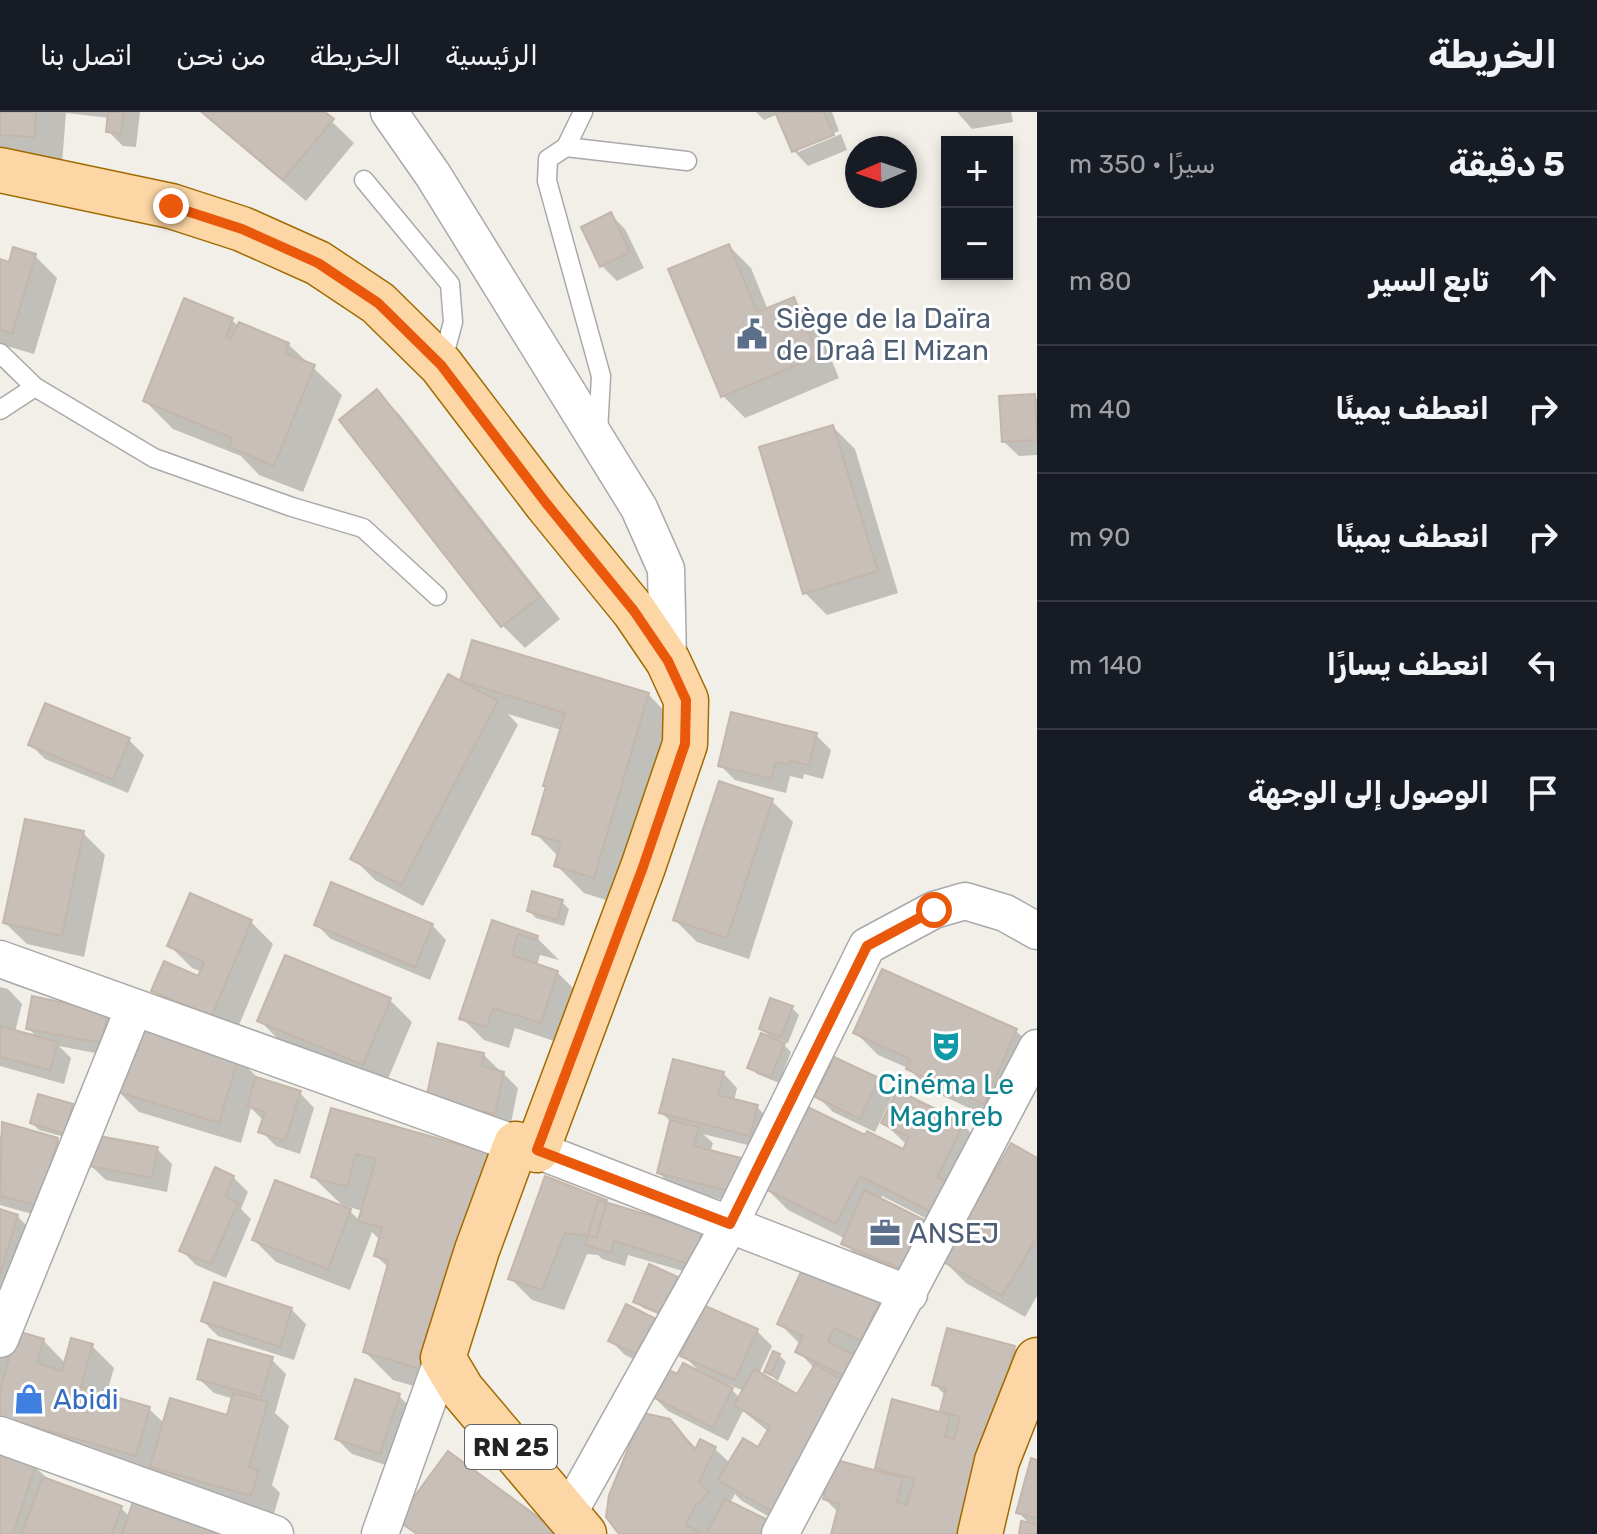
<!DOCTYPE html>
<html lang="ar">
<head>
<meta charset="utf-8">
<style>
	body { margin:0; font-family:Rubik,"Noto Naskh Arabic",sans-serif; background:#242831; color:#f1f3f6; direction:rtl }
	.controls { position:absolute; right:24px; top:24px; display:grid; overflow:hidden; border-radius:0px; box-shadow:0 4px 12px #0003 }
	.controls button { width:72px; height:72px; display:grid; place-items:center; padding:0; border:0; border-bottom:2px solid #363941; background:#171b24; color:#f1f3f6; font:40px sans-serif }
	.compass { position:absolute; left:845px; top:24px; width:72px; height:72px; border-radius:50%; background:#171b24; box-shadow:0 4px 12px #0003; rotate:268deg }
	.stop { position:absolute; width:24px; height:24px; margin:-18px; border:6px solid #ea580c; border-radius:50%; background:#fff }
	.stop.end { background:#ea580c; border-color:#fff; box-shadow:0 2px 8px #0008 }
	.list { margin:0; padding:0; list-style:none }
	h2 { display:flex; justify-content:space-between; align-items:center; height:104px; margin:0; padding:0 32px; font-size:34px }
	h2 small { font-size:26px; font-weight:400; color:#9ea1a6 }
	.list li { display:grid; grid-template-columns:52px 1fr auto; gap:24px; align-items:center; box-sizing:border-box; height:128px; padding:0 32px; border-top:2px solid #363941 }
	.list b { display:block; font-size:30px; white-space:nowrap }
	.list em { font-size:26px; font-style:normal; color:#9ea1a6 }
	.icon { flex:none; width:44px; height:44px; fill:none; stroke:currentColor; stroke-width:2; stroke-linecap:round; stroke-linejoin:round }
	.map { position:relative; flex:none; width:1037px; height:1422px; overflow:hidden; direction:ltr }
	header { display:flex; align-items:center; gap:48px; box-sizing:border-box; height:112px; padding:0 40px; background:#171b24; border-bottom:2px solid #363941 }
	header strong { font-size:38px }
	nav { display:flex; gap:44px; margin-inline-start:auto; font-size:28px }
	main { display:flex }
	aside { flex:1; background:#171b24 }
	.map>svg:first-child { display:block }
	.shadow { fill:#0003; fill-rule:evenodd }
	.building { fill:#c7bfb8; stroke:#c4b6ab; stroke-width:2 }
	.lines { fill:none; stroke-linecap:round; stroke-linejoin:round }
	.service-casing { stroke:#a9a9a9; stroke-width:21 }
	.minor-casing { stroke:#a9a9a9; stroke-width:39 }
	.primary-casing { stroke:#a06b00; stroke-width:47 }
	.service { stroke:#fff; stroke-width:18 }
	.minor { stroke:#fff; stroke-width:36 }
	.primary { stroke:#fcd6a4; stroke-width:44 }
	.route { stroke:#ea580c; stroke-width:10 }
	.labels { text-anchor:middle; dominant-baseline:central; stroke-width:6; stroke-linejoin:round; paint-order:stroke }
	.shield { fill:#fff; stroke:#646464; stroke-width:2 }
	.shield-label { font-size:26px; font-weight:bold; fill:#222 }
	.service-label { font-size:28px; fill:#4e5e75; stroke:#fff; text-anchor:start }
	.culture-label { font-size:28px; fill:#0d838f; stroke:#fff }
	.shop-label { font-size:28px; fill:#366cbe; stroke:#fff; text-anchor:start }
</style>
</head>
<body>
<header>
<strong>الخريطة</strong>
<nav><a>الرئيسية</a><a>الخريطة</a><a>من نحن</a><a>اتصل بنا</a></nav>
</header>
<main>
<aside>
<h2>5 دقيقة<small>سيرًا · 350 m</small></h2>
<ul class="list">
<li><svg class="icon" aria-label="ahead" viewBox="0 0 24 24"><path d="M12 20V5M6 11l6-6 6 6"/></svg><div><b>تابع السير</b></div><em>80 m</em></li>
<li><svg class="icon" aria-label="right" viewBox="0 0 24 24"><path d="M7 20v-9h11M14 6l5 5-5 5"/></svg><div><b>انعطف يمينًا</b></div><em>40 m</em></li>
<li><svg class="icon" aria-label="right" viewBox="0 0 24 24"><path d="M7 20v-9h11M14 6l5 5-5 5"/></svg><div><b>انعطف يمينًا</b></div><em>90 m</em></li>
<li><svg class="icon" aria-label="left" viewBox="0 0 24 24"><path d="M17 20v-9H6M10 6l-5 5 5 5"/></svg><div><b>انعطف يسارًا</b></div><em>140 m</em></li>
<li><svg class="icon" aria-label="arrive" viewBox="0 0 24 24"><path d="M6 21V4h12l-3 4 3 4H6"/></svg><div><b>الوصول إلى الوجهة</b></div></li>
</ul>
</aside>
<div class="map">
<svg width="1037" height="1422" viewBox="0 0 1037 1422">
	<rect width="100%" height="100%" fill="#f2efe9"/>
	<path class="shadow" d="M0,0H140L136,35L123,34L108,19L110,6L66,1L62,52L0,40Z
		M200,0H322L354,31L306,89Z
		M756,0H832L839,19L798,36V40L841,22L847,38L808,54L794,39L778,2L764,8Z
		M957,0H1011L1013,10L972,17Z
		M610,102L625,117L644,156L617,169L602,154Z
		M729,134L751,156L768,198L793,188L815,209L839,266L745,306L723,284Z
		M35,144L57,166L34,242L0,232V145V149L10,152Z
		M232,208L239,215L288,232L342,283L303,380L259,363L241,344L173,317L145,289Z
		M377,280L399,302L560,507L525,536L503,514L341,308Z
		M1034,284L1037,287V343L1019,344L1004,330Z
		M833,315L855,337L898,481L827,503L805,481Z
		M474,530L648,582L676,611L622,793L584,781L556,753L559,745L535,721L548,676L545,673L561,618L508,602L518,613L423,794L375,768L353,746L461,572Z
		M816,623L831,638L823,667L804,662L803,667L790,664L786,681L735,668L720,653Z
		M129,628L144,643L128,681L45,647L30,632Z
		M771,688L793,710L749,847L697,830L675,808Z
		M83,721L105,743L84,845L27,832L5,811Z
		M562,790L569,797L564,814L536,806L529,799Z
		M251,810L273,832L234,925L176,900L154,878L200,867L202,860L192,856L170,834Z
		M493,811L537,826L559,848L540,843L537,854L557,860L579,882L563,932L515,916L509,936L484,928L462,906Z
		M316,812L432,813L446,828L430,868L331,827Z
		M0,875L8,877L22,892L15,920L39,927L28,916L107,901L122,916L116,945L59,934L71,946L64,972L0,954Z
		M390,888L412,910L385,974L282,931L260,909Z
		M792,896L799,903L788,931L778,927L791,940L779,971L757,962L750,955L774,929L761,916Z
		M1016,919L1037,939L1006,1013L930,978L908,956L878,943L856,921Z
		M483,942L498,957V960L503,961L518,976L510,1016L443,1001Z
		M238,946L260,968L300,981L314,996L300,1042L276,1034L261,1019L264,1009L251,996L241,1031L139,1000L117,978Z
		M835,947L878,968L893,983L875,1020L833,1000L818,985Z
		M723,961L737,976L734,989L757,995L771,1009L764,1037L703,1022L713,1031L710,1041L740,1048L755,1063L748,1094L674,1076L659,1061L671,1010L661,1000Z
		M72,994L79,1001L72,1027L39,1018L32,1011Z
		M332,998L488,1043L516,1071L455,1286L393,1268L365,1240L389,1156L376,1144L381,1129L372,1120L350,1178L276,1150L254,1128L346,1097L313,1065ZM345,1094L363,1099L360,1109Z
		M884,1011L963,1013L985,1035L960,1083L975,1097L1037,1049V1184L1025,1205L966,1171L944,1149L959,1123L882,1084L880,1088L920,1172L859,1146L844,1131L846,1127L788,1098L766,1076L866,1026L904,1040L907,1033Z
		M3,1013L57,1027L71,1042L54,1108L0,1093V1026Z
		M157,1037L172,1052L167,1080L106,1068L91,1054Z
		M233,1065L248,1080L241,1097L251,1107L226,1166L196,1153L181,1138Z
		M546,1067L606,1090L610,1094L701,1121L716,1136L707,1166L628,1143L625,1154L602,1147L598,1143L587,1142L564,1198L532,1188L510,1166Z
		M0,1099L17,1104L45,1132L19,1222L43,1228L66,1252L92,1234L114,1256L106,1284L149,1297L165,1312L229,1305L234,1287L214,1281L199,1267L271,1247L286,1262L275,1301L289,1314L272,1373L280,1381L273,1405L175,1377L159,1361L158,1365L0,1307Z
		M677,1166L684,1173L670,1207L643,1196L636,1189Z
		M881,1187L903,1209L883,1250L856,1237L853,1245L875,1267L834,1349L884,1363L877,1356L941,1302L946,1284L934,1272L1014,1236L1037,1259L1001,1422H833L839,1401L825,1387L834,1351L793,1419L742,1389L735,1382L730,1391L778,1422H622L669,1309L697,1337H715L730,1351L759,1337L769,1320L743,1299L728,1329L668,1299L653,1284L678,1265L700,1260L683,1243L757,1219L772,1234L759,1262L798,1285L815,1257L798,1239L801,1233L779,1211ZM725,1271L744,1279L740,1286Z
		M626,1195L656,1258L625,1243L610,1228Z
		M291,1197L306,1212L294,1248L218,1224L203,1209Z
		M779,1243L786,1250L778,1269L766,1260Z
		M399,1284L414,1299L395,1356L352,1342L337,1327Z
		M0,1342L34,1354L50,1369L121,1396L130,1405L219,1422H0Z
		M1037,1350V1422H1021L1031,1413L1018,1400Z"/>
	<path class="building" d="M0,0H36L35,25L0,23Z
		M108,0H124L121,22L106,20Z
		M202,0H325L334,7L283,68Z
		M775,0H824L834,23L792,40Z
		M611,100L630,140L600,155L581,115Z
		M729,132L757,200L794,185L818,244L721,285L668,157Z
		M13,135L36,142L12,222L0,218V147L9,150Z
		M184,186L233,206L226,225L231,227L239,210L289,231L285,241L315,253L274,354L229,335L232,326L143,289Z
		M377,277L540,485L501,515L339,308Z
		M1035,282L1037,328L1002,330L999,284Z
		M833,313L878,459L803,482L759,335Z
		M472,528L649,581L594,766L554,754L561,730L532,722L546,674H543L565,601L460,569Z
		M448,562L498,589L401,773L350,747Z
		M45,591L130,626L113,668L28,633Z
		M731,600L817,621L809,653L790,649L789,653L776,650L771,667L718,654Z
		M719,669L773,687L727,826L673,808Z
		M25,707L84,719L62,824L3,811Z
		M331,770L433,812L415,855L314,813Z
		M532,779L563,788L557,808L527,799Z
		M190,781L252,808L212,904L151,879L164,849L198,864L204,850L167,834Z
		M492,808L538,824L537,828L518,822L512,843L558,859L541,911L493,896L487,915L459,907Z
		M285,843L391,886L363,953L257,909Z
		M882,857L1017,917L984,992L906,957L910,947L853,921Z
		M32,884L108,900L101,931L26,917Z
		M770,886L793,894L781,925L759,917Z
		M135,912L239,944L219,1011L115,979Z
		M0,914L58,930L50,958L0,945Z
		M761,921L785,931L771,965L747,956Z
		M438,931L484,941L482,954L504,960L495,1002L426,987Z
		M834,945L879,966L860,1007L815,985Z
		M673,947L724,960L718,983L758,993L750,1024L659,1001Z
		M256,965L301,979L285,1029L258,1020L265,1000L247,994Z
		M897,978L964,1011L937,1065L954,1073L939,1104L860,1064L836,1112L763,1076L804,993L865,1023L867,1019L903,1037L909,1025L881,1011Z
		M38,982L73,992L65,1022L30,1011Z
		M331,996L489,1041L427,1259L363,1240L389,1148L374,1144L382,1116L358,1109L376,1047L356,1042L347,1075L311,1065Z
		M670,1008L699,1015L694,1034L741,1046L733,1080L657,1061Z
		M2,1010L58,1026L39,1094L0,1084Z
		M94,1023L158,1035L152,1066L89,1054Z
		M1011,1031L1037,1046V1125L1002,1184L942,1149Z
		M215,1055L234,1064L225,1085L238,1091L211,1152L179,1139Z
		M545,1064L607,1088L597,1125L565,1121L542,1178L508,1167Z
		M275,1068L351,1097L328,1157L252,1128Z
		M864,1078L930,1111L905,1158L841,1132Z
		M598,1088L702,1119L692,1153L614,1129L611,1141L585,1133Z
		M0,1097L18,1103L0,1163Z
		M806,1149L882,1185L861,1229L834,1216L828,1230L854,1243L844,1264L795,1240L803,1224L777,1212Z
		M649,1152L678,1165L663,1202L633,1190Z
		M214,1170L292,1196L280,1235L201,1209Z
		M626,1192L658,1208L641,1244L608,1229Z
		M703,1193L758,1217L735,1268L680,1244Z
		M947,1216L1015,1234L966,1422H831L839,1392L823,1387L833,1347L903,1366L897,1390L907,1393L914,1367L875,1356L892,1287L950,1303L945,1325L954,1327L960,1305L940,1299L946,1276L932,1273Z
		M17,1219L44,1227L37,1251L62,1259L71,1226L93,1232L81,1275L150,1295L136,1344L0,1305V1278Z
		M208,1227L273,1245L261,1285L197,1267Z
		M773,1239L780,1242L771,1263L764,1260Z
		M683,1251L733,1276L713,1316L651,1284L665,1256L677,1262Z
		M815,1252L845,1270L771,1399L718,1368L743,1326L758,1335L770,1314L734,1293L754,1257L797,1282Z
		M355,1267L400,1282L380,1342L335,1327Z
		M233,1281L268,1290L249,1355L259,1358L251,1384L150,1355L170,1286L227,1303Z
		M643,1301L670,1307L695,1338L700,1327L716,1335L699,1369L709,1381L696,1393L685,1413L703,1422H619L606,1405L609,1383Z
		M448,1339L561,1422H417L397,1408Z
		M0,1340L36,1352L13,1422H0Z
		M1031,1346L1037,1348V1406L1016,1401Z
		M43,1365L122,1394L112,1422H21Z
		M725,1387L768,1408L761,1422H706Z
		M133,1390L225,1422H122Z
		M1021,1409L1037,1412V1422H1019Z"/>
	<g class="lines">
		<g class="service-casing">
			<path id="service" d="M566,35L583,0
				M364,68L450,172L453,210L442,251
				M0,241L35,275L154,346L292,395L363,416L437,484
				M0,298L35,275
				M598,320L601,264L547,69L548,47L566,35L687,49"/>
		</g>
		<g class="minor-casing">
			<path id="minor" d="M389,0L433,63L639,396L666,457L668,549
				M0,847L516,1032
				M537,1038L909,1182
				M0,1227L134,896
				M0,1323L275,1422
				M568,1402L730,1112L867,834L934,798L965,789L1005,801L1037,819
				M380,1422L443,1246
				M780,1422L1037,936"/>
		</g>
		<g class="primary-casing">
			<path id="primary" d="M0,58L171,94L242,117L318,151L378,191L441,253L546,391L634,499L668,549L686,588L685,632L643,755L537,1038L516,1032L477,1138L443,1246L462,1278L584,1422
				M980,1422L997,1349L1037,1248"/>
		</g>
		<use href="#service" class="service"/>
		<use href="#minor" class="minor"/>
		<use href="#primary" class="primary"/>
	</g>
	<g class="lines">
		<path class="route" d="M171,94L242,117L318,151L378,191L441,253L546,391L634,499L668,549L686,588L685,632L643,755L537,1038L730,1112L867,834L934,798"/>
	</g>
	<defs>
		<g id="civic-bare" transform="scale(2.4)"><path d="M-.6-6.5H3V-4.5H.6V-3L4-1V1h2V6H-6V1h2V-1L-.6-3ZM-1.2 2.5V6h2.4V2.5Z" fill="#5c6f8a" stroke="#fff" stroke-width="2.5" paint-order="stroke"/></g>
		<g id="theatre-bare" transform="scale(2.4)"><path d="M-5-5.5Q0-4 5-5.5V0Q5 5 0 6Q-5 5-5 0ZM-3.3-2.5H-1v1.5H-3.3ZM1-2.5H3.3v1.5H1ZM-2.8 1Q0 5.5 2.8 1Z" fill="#0f9aa8" stroke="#fff" stroke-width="2.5" paint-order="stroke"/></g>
		<g id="office-bare" transform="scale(2.4)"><path d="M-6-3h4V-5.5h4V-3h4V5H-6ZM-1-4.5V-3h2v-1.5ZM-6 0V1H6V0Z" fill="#5c6f8a" stroke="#fff" stroke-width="2.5" paint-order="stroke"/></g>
		<g id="shop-bare" transform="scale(2.4)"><path d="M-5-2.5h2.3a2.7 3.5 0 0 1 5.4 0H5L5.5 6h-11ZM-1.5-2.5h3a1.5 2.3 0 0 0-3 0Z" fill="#3f7fe0" stroke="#fff" stroke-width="2.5" paint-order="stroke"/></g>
	</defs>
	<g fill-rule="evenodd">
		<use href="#civic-bare" x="752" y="222"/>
		<use href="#theatre-bare" x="946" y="934"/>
		<use href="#office-bare" x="885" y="1121"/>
		<use href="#shop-bare" x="29" y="1287"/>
	</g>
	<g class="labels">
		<rect class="shield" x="465" y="1313" width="92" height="44" rx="6"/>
		<g class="shield-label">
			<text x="511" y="1335">RN 25</text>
		</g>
		<g class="service-label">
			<text x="776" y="206">Siège de la Daïra<tspan x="776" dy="32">de Draâ El Mizan</tspan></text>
			<text x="909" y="1121">ANSEJ</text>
		</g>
		<g class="culture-label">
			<text x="946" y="972">Cinéma Le<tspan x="946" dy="32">Maghreb</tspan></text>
		</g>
		<g class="shop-label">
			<text x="53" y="1287">Abidi</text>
		</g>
	</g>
</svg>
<div class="controls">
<button>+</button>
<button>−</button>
</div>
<svg class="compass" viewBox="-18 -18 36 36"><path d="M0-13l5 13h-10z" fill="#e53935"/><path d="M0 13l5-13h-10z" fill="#9ea1a6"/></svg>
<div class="stop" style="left:934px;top:798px"></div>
<div class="stop end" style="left:171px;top:94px"></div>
</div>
</main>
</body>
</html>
